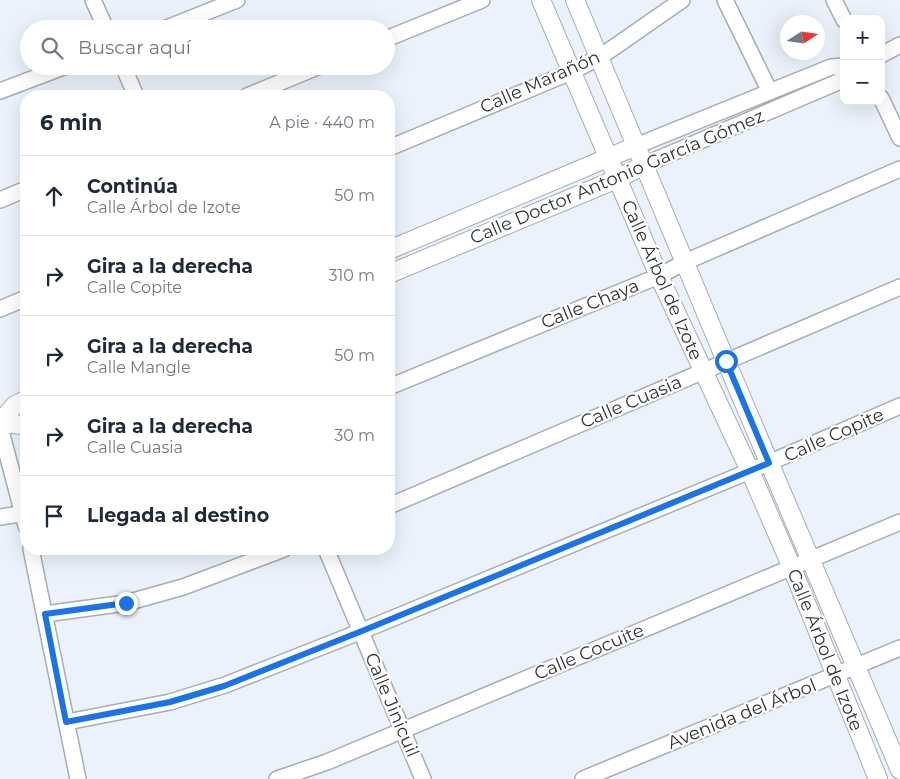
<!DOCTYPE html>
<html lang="es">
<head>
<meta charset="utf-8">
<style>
	body { margin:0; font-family:Montserrat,sans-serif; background:#f2f2f3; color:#1f2937 }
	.controls { position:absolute; right:15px; top:15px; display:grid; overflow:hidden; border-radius:10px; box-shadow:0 5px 20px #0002 }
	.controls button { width:45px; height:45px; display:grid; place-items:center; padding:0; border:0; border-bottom:1px solid #e0e1e3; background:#fff; color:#1f2937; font:25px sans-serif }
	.compass { position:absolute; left:780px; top:15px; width:45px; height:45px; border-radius:50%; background:#fff; box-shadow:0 5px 20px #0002; rotate:78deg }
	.stop { position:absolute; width:15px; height:15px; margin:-11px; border:4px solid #1a73e8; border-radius:50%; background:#fff }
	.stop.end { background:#1a73e8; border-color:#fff; box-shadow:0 1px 5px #0008 }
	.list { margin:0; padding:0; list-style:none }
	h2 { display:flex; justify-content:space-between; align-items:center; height:65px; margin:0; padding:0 20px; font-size:21px }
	h2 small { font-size:16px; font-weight:400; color:#747a83 }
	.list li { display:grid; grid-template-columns:32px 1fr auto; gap:15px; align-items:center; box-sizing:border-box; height:80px; padding:0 20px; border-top:1px solid #e0e1e3 }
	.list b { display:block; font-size:19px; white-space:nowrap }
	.list p { margin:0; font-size:16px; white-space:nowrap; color:#747a83 }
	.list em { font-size:16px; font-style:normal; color:#747a83 }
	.icon { flex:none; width:28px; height:28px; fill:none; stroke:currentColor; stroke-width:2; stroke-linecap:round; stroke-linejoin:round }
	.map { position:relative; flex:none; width:900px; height:779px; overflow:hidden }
	.search { position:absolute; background:#fff; box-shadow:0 5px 20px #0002; left:20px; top:20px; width:375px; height:55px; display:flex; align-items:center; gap:12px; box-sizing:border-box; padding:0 18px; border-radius:28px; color:#747a83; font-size:19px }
	.panel { position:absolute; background:#fff; box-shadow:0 5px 20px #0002; left:20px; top:90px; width:375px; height:465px; border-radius:20px }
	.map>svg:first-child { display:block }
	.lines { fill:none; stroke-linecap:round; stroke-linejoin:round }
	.minor-casing { stroke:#a6adb7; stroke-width:18 }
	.tertiary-casing { stroke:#a6adb7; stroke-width:20 }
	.minor { stroke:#fff; stroke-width:15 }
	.tertiary { stroke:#fff; stroke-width:18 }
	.route { stroke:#1a73e8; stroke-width:6 }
	.labels { text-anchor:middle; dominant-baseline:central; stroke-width:4.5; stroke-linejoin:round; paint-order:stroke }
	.street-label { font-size:18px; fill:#303236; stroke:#fefefe }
</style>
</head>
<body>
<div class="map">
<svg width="900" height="779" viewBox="0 0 900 779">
	<rect width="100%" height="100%" fill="#ebf2fc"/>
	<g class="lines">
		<g class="minor-casing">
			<path id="minor" d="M93,0L106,29
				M725,0L770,92
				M834,0L844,20
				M164,29L237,0
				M386,39L482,0
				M881,55L900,45
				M123,66L136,96
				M0,91L66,66
				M247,96L320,66
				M881,98L900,138
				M636,146L831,67L844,66
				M389,148L571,72L600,57L682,0
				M644,165L838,82L844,78
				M0,200L26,189
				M0,309L26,298
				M389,387L659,276L685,262L900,169
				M0,427L26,526
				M389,506L900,287
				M0,517L26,513
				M31,549L78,779
				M326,549L423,779
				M45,614L126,603L183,587L284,549
				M67,722L170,702L225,685L362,631L750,471L900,406
				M277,779L327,762L900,522
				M583,779L900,648"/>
		</g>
		<g class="tertiary-casing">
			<path id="tertiary" d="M541,0L659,276L750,471L792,568L878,779
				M575,0L726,361L900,770
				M389,250L636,146
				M389,274L617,179L644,165
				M0,422L15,405L26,400
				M0,423L23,425L26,424"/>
		</g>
		<use href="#minor" class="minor"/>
		<use href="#tertiary" class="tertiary"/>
	</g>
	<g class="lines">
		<path class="route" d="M126,603L45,614L66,722L170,702L224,686L362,631L769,463L726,361"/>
	</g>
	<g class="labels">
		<g class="street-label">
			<text transform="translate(540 82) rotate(-24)">Calle Marañón</text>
			<text transform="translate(617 177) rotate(-23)">Calle Doctor Antonio García Gómez</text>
			<text transform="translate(662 280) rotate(66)">Calle Árbol de Izote</text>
			<text transform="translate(590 304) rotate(-22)">Calle Chaya</text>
			<text transform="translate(631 402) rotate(-23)">Calle Cuasia</text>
			<text transform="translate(834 435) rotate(-24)">Calle Copite</text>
			<text transform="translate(825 650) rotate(68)">Calle Árbol de Izote</text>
			<text transform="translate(589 652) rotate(-23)">Calle Cocuite</text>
			<text transform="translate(392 705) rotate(67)">Calle Jinicuil</text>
			<text transform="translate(742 714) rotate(-22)">Avenida del Árbol</text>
		</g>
	</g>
</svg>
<div class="controls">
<button>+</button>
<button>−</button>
</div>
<svg class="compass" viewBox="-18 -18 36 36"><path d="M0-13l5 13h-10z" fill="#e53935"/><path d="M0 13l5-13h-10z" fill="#747a83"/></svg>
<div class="stop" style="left:726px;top:361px"></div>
<div class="stop end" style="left:126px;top:603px"></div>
<div class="search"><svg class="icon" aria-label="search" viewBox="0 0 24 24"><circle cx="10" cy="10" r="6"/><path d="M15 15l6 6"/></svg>Buscar aquí</div>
<section class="panel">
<h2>6 min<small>A pie · 440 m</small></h2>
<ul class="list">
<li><svg class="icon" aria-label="ahead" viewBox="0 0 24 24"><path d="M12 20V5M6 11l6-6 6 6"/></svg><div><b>Continúa</b><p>Calle Árbol de Izote</p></div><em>50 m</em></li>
<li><svg class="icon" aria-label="right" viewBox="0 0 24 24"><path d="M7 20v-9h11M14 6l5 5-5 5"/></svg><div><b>Gira a la derecha</b><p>Calle Copite</p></div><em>310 m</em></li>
<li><svg class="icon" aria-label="right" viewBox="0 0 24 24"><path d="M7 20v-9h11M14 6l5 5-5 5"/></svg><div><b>Gira a la derecha</b><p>Calle Mangle</p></div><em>50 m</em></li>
<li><svg class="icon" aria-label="right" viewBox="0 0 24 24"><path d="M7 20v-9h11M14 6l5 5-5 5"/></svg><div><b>Gira a la derecha</b><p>Calle Cuasia</p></div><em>30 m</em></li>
<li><svg class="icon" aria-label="arrive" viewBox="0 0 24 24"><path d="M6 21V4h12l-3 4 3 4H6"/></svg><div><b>Llegada al destino</b></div></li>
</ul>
</section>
</div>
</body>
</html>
